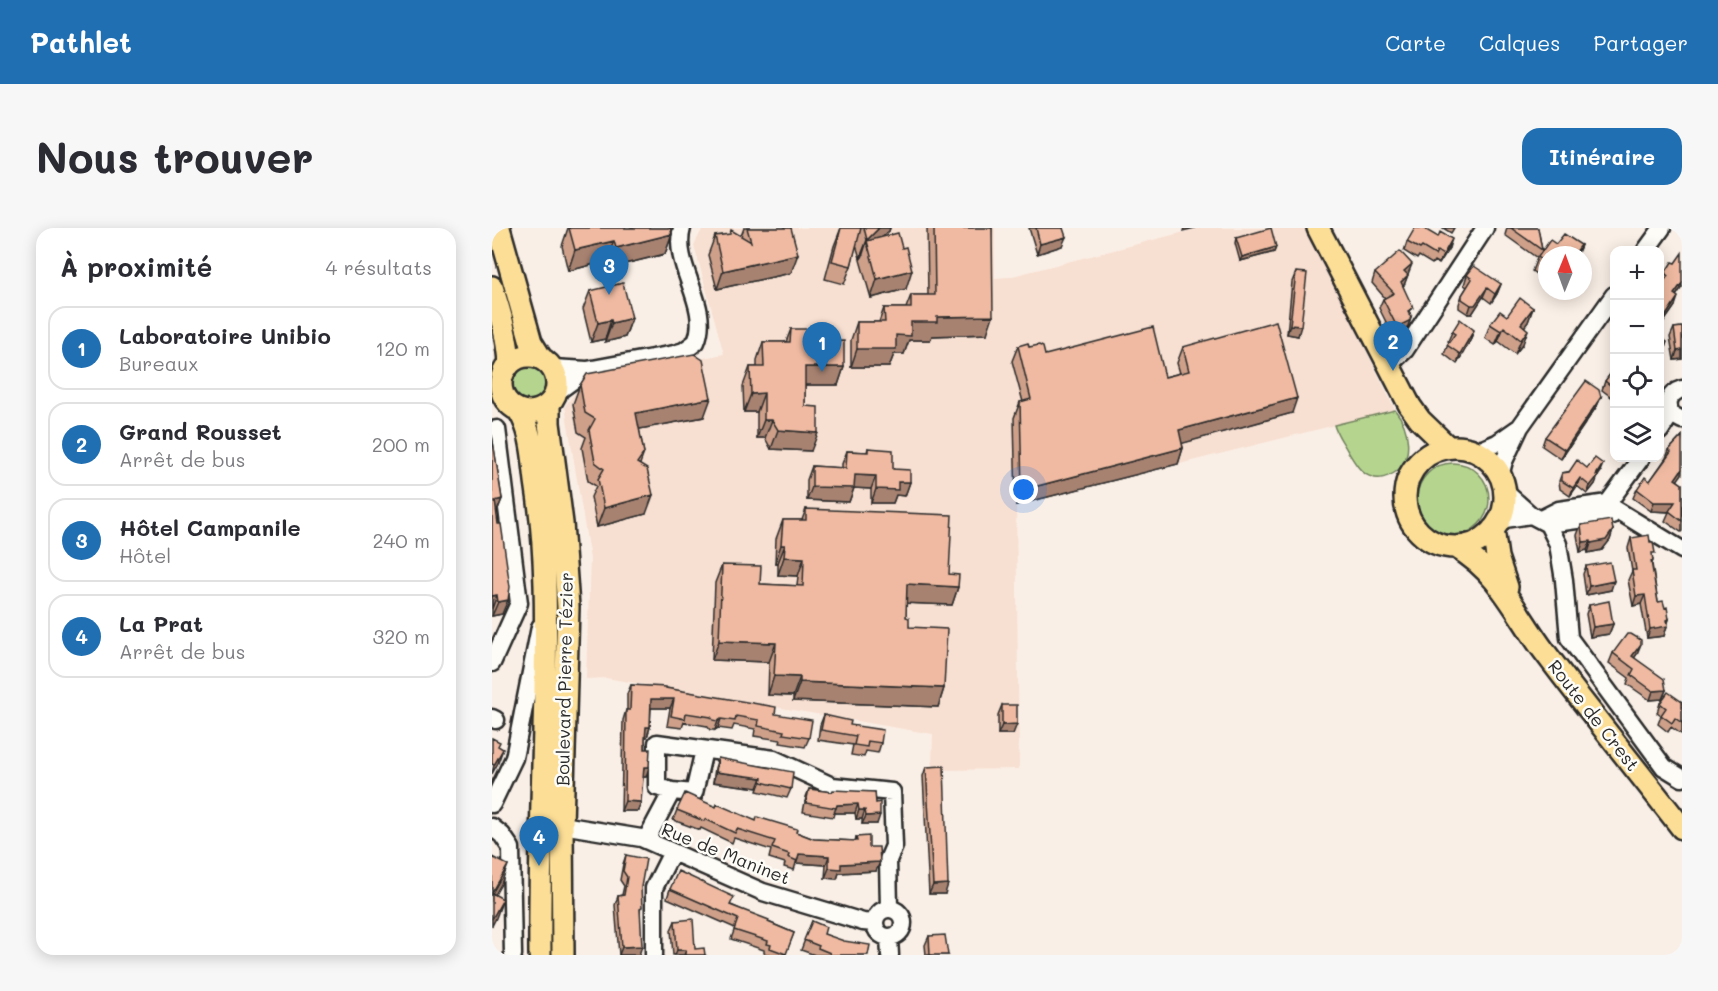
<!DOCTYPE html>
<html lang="fr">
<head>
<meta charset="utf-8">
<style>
	body { margin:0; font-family:Mali,sans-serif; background:#f7f7f7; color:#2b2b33 }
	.controls { position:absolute; right:18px; top:18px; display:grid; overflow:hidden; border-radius:12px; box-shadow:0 3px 15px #0003 }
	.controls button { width:54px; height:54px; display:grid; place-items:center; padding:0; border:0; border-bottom:2px solid #e1e1e2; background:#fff; color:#2b2b33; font:30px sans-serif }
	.compass { position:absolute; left:1046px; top:18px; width:54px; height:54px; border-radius:50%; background:#fff; box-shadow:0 3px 15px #0003; rotate:1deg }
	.you { position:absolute; left:532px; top:262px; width:21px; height:21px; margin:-15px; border:4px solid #fff; border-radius:50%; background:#1a73e8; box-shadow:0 0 0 9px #1a73e833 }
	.badge { display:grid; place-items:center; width:39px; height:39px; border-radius:50%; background:#1f6fb2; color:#fff; font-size:20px; font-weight:700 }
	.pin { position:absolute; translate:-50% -50px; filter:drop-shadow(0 2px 3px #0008) }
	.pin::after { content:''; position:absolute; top:32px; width:21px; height:18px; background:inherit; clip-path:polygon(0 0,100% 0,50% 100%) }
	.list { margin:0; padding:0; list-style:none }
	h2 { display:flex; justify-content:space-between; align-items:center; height:78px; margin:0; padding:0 24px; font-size:26px }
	h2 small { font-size:20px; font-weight:400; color:#7c7c81 }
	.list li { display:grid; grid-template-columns:39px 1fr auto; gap:18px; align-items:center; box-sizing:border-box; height:84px; margin:0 12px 12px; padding:0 12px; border:2px solid #e1e1e2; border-radius:18px }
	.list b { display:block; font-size:22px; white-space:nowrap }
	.list p { margin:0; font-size:20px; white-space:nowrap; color:#7c7c81 }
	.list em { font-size:20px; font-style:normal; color:#7c7c81 }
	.icon { flex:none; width:33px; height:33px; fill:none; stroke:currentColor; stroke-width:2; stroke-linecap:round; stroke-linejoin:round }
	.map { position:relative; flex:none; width:1190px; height:727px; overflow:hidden; border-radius:18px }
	header { display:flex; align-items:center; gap:36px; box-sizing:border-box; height:84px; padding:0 30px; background:#1f6fb2; color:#fff }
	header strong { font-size:28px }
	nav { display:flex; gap:33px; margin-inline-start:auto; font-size:21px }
	.intro { display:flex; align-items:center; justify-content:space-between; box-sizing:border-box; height:144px; padding:0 36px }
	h1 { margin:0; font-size:42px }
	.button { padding:15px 27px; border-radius:18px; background:#1f6fb2; color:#fff; font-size:21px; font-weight:700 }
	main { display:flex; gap:36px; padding:0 36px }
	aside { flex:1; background:#fff; border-radius:18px; box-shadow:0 3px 15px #0003 }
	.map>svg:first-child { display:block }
	.built { fill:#f7dfd1 }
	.green { fill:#b5d58f; stroke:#70805d; stroke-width:1.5 }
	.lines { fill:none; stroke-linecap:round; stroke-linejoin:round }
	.minor-casing { stroke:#2b2b2b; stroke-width:21 }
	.major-casing { stroke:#2b2b2b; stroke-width:26 }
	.minor { stroke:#fdfcf7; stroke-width:16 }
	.major { stroke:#fcde96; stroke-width:21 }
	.wall { fill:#cea08a; stroke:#2b2b2b; stroke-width:1.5 }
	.shaded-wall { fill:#a78271; stroke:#2b2b2b; stroke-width:1.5 }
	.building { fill:#efbaa1; stroke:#2b2b2b; stroke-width:1.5 }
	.labels { text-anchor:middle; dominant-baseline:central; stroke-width:5; stroke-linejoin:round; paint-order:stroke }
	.street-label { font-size:18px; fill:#2b2b2b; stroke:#fdfcf7 }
</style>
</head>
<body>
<header>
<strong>Pathlet</strong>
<nav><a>Carte</a><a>Calques</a><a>Partager</a></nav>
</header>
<div class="intro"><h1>Nous trouver</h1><a class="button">Itinéraire</a></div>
<main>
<aside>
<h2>À proximité<small>4 résultats</small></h2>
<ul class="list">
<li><span class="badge">1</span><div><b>Laboratoire Unibio</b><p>Bureaux</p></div><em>120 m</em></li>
<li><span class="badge">2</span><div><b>Grand Rousset</b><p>Arrêt de bus</p></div><em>200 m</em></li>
<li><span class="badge">3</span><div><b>Hôtel Campanile</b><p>Hôtel</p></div><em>240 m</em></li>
<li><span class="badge">4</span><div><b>La Prat</b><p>Arrêt de bus</p></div><em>320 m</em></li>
</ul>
</aside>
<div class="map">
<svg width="1190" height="727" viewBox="0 0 1190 727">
	<rect width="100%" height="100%" fill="#faefe6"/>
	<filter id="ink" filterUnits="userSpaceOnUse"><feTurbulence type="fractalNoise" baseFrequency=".0167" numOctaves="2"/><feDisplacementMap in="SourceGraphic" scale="12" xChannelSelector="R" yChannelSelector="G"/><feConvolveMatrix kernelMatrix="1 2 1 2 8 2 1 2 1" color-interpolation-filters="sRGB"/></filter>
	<g filter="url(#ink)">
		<path class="built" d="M211,0H503V50L517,49L708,0H815L903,182L524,277L527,541L440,542L441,506L114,450L94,451L98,331L73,178L91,154L232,126L202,17Z"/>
		<path class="green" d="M20 156a17 17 0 1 1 34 0a17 17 0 1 1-34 0Z
			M903,182C917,199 923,231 902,245C896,249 887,252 880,249C868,246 861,231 855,222C850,213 845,207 842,197Z
			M925 271a36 36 0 1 1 72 0a36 36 0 1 1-72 0Z"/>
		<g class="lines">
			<g class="minor-casing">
				<path id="minor" d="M1154,22L1170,0
					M897,137L913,122L993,0
					M60,140L95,142L182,126L192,123L204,114C220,77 179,38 190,0
					M1190,161C1177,165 1174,175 1179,186L1190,192
					M65,164L95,142
					M0,202L5,201L27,375L0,435
					M1168,203L1179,186
					M984,224L1005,215L1025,201
					M1008,248L1012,233L1028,199L1122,67
					M1013,264L1039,287L1056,296L1120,287L1123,281L1116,275L1067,282L1049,291
					M1116,275L1149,230
					M1123,281L1190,322
					M1007,292L1039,287
					M1056,296L1066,316L1072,352L1077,410L1172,539L1190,550
					M0,490L4,492
					M180,563L165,559V515L282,531L340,558L400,564L402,618L396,632L397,680
					M0,576L22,530L48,399
					M70,597L149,610L271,664L371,694L382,695
					M0,599L10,607L19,620L21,727
					M154,612L180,563L202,565L212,522
					M383 695a14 14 0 1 1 28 0a14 14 0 1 1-28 0Z
					M397,710L398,727
					M162,727V660L180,624"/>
			</g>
			<g class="major-casing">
				<path id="major" d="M7,0L39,114L49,130
					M826,0L918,178L928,192L956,219
					M0,59C8,84 16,110 17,137
					M9 156a28 28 0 1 1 56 0a28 28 0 1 1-56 0Z
					M57,176V195L70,295L76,379L70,597L71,727
					M27,183C40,203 41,229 44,253C55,322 54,392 53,462C51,551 47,639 48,727
					M913 269a50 50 0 1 1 100 0a50 50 0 1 1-100 0Z
					M1001,301L1005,329L1015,359
					M964,319C1008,345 1023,384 1052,423C1097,483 1144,541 1190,600"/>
			</g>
			<use href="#minor" class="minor"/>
			<use href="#major" class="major"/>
		</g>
		<path class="wall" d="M76,0H178L180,6L173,26L116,40L114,33L76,43L70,18Z
			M252,0H299V45L225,61L216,27L223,8H249Z
			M349,0H398L397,3L390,9L414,61L379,70L368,32L370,29L368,30L364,17L359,38L352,56L333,51L342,18Z
			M435,0H500L495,106L440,108L438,112H417L412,126H402L397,139H359V112L365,94H387L392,80H414L419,67H436Z
			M537,0H571L570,18L545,26Z
			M951,0H962L959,5Z
			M1015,0H1046L1050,22L1049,25L1064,16L1089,17L1085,27H1055V54L1040,43L1045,30L1013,7Z
			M744,10L784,19L782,24L748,33L743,15Z
			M915,14L957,20L947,36L942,33L940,36L927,28L925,31L912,23Z
			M804,44L806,108L795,106L800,54Z
			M883,45L916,46L912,57L911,58L919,88L916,98L913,102L901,108L887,80L891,71L893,70L880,55Z
			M1173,45L1190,59L1184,68L1183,78L1169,98L1167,96V59L1170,55L1169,54Z
			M975,47L1009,56L1005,66L999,75L991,69L980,86H976L967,80V76L970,67L975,59L972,57Z
			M98,63L140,90L133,109L113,114V111L99,114L91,81Z
			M1041,80L1036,94L1032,99L1031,116L1023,126L1006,113L1003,117L993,110L998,96L1015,88Z
			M1190,99V131L1182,132L1178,109L1182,100Z
			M299,101L325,114L352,139L346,157H313V178L319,223L279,221L273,210H265V184H252L251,158L258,139H265V132L271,114H294Z
			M960,104L979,111L965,136L952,126L957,114L956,113Z
			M526,118L553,127L673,149L688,145L685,135L691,119L800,185L690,215L691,220L686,236L524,277L522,190L528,174H531L520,133Z
			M1122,141V171L1110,162L1113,153Z
			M88,157L212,189L147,201L152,225L148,236L154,286L105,299L99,269L104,258L96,253L90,220L94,209L86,204L81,176Z
			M1109,169L1105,178L1069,231L1050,218L1053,209Z
			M0,207L10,271L4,286L10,386L0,388Z
			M1190,208L1185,252L1190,256V303L1189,304L1173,293L1177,284L1159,283L1141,270L1145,261L1158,253L1174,230L1177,222Z
			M376,220L418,254L413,268L404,267L401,275H379V261L362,260L357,274L315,272V252L320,238L350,240V236L355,223L375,224Z
			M1095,240L1109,244L1105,249L1103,256L1095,266L1085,258L1078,268L1068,261L1067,253L1070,245Z
			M314,281L457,346L466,359L460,377L414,375V389L417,399L452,460L446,479L301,473V468L276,467L277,434L220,432L223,355L230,337L268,356L305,358L306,348L286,347V335H283L284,311L291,292H310Z
			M1089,297L1121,302L1118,312L1110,322L1096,325L1095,322L1088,324L1085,307Z
			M1139,310L1161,331L1160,336L1166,374L1173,380L1177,391L1172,408L1155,410L1149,376L1141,378L1136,352L1140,343L1136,320Z
			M1094,338L1119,362L1094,367L1091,346Z
			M1097,377L1121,396L1117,406L1098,409L1094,386Z
			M1121,425L1145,426L1142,430L1174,462L1170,471L1158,472L1135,456L1137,450L1117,435Z
			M139,457L174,460L283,486L317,510L313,519L288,515L289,512L262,508L263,501L242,497L240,502L226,500L223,502H218L215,498L192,494L190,500L175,498L178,480H159L158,499L155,509H153V521L157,539L154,549H151L146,583H129L131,492L134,482H135V466Z
			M1190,474V504L1189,506L1179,499L1176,504L1166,496L1169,488L1165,485L1168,475Z
			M510,477L521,506H506V487Z
			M332,487L358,497L389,515L386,525L374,523L372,529L359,527L361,517L326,512L328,497Z
			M226,530L299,561L295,570L265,563L266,560L221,554L223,540Z
			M434,539L453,666H437L431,548Z
			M317,561L340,564H383L385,596H370V591H364L363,585H342L341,589L311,584L314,569Z
			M224,579L264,593L304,604L322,611L363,613L364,609L377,619L384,643L347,645L345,651L333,650L334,637L304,635L302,642L292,639L293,635L277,630L279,622L242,610L240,615L209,600L208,602L181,592L185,582Z
			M134,627L149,659L147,727H127L123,677L126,668L130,667L132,658L128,652L131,636Z
			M178,661L239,677L276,694L302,705L293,727H276L272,725V722L239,711L243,700L175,670Z
			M183,693L203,721L213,727H181L179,702Z
			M320,693L332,706L376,727H323L309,722Z
			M437,708L456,727H434L433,717Z"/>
		<path class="shaded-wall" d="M387,0H398L397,3L377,22L375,13L370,29L368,30L375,12Z
			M692,0H703L691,3Z
			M180,6L173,26L116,40L124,20Z
			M574,9L570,18L545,26L548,16Z
			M960,11L957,20L947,36L951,27Z
			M122,13L114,33L76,43L83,22Z
			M1089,17L1085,27H1082Z
			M784,19L782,24L748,33L750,29Z
			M306,26L299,45L225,61L231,43Z
			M920,36L916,46L909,53L912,43Z
			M420,42L414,61L379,70L385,51Z
			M916,47L912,57L905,64L909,54Z
			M1190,55V59L1179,75L1182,66Z
			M1009,56L1005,66L999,75L1003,66Z
			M995,60L991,69L980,86H976L979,77Z
			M1186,69L1183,78L1169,98L1173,89Z
			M1041,80L1036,94L1024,110L1029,96Z
			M501,88L495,106L440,108L438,112H417L412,126H402L397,139H359L365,121L404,107L419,94L445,89Z
			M919,89L916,98L913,102L901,108L905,99Z
			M140,90L133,109L113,114L120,95Z
			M119,92L113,111L99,114L106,95Z
			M798,97L809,98L806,108L795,106Z
			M1012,99L1006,113L1003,117L1009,103Z
			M982,102L979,111L965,136L968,126Z
			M1036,102L1031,116L1023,126L1029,112Z
			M1175,114L1172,123L1167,130V126Z
			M1190,122V131L1182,132L1185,123Z
			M313,139H352L346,157H306Z
			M272,165L265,184H252L259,166Z
			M1109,169L1105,178L1069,231L1073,222Z
			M219,170L212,189L137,203L144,185Z
			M805,170L800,185L681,218L687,202Z
			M272,192H280L273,210H265Z
			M286,202L326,205L319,223L279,221Z
			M691,220L686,236L524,277L530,262Z
			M1111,236L1103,256L1095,266L1098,258Z
			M1190,241V246L1180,260L1183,251Z
			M363,247L384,248L379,261L362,260L357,274L315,272L320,259Z
			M1088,250L1085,258L1078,268L1081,260Z
			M406,254H418L413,268L404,267L401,275H379L384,261Z
			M161,267L154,286L105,299L112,280Z
			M10,271L4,286L3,273Z
			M1162,274H1183L1180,284L1159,283Z
			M1121,302L1118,312L1110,322L1096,325L1099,315Z
			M1099,313L1095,322L1088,324L1091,314Z
			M289,317H293L286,335H283Z
			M292,329L312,330L306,348L286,347Z
			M1122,353L1119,362L1094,367L1097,358Z
			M415,356L466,359L460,377L408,375Z
			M5,367L0,381V368Z
			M1153,367L1149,376L1141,378L1144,368Z
			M16,372L10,386L0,388L6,374Z
			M1177,391L1172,408L1155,410L1158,401Z
			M1121,396L1117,406L1098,409L1101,399Z
			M227,413L284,415L277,434L220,432Z
			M1149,416L1145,426L1137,438L1140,428Z
			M282,448L308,449L301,468L276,467Z
			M308,454L452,460L446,479L301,473Z
			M1174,462L1170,471L1158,472L1161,463Z
			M159,471H182L178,480H155Z
			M229,491L226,500L223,502L226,493Z
			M525,496L521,506H506L510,497Z
			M154,499H158L155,509H150Z
			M11,521L6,535L0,546L2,537Z
			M152,539H157L154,549H149Z
			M224,544L270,550L266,560L221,554Z
			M133,573L149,574L146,583H129Z
			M366,576L363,585H342L345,577Z
			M367,582H373L370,591H364Z
			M388,587L385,596H370L374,588Z
			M307,626L337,628L334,637L304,635Z
			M388,634L384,643L347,645L345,651L333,650L337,640L349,636Z
			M16,637L9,656L0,672V665Z
			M456,656L453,666H437L441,657Z
			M11,671L4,690L0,698V691Z
			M150,718L147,727H127L130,719Z
			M185,722H194L192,727H183Z"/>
		<path class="building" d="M77,0H178L180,6L124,20L122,13L83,22Z
			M255,0H299L306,26L231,43L223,8L238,6L239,2L259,14Z
			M349,0H369L359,38L340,33Z
			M372,0H387L375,12Z
			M442,0H500L501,88L445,89V94H419V108L404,107V121H365V94H393L392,80H419V67H443Z
			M544,0H571L574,9L548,16Z
			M779,0L784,19L750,29L744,10Z
			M923,0H931L946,9L948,4L960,11L951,27L945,23L943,27L930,19L928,21L915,14Z
			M1019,0H1046L1050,22Z
			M406,5L410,20L414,19L420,42L385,51L375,13Z
			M1072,6L1089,17L1082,27H1055V36L1046,29L1058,12L1064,16Z
			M908,23L920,36L912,43L916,47L909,54L921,80L916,83L919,89L917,93L905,99L891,71L902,65L883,45Z
			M1190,25V55L1182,66L1186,69L1173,89L1167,85V59L1176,48L1173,45L1180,34L1183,35Z
			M982,38L1009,56L1003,66L995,60L983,77H979L970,71V67L980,51L975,47Z
			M804,44L815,45L809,98L798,97Z
			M131,55L140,90L120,95L119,92L106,95L98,63Z
			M1028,70L1041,80L1029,96L1036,102L1029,112L1012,99L1009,103L998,96L1008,83L1015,88Z
			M968,91L982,102L968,126L955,117L963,106L960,104Z
			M784,93L805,170L687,202L691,220L530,262L528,174L539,171L526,118L536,115L537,119L547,117L551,119L553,127L661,99L673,149L697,143L691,119Z
			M1190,99V122L1185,123L1182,100Z
			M299,101H325V114L352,113V139H313V178L326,179V205L286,202L280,192H272V165L259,166L258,139H272L271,114H298Z
			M1167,109L1175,114L1167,126Z
			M202,126L211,132L219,170L144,185L152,225L145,235L155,241L161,267L112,280L106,251L112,241L103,234L97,202L103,191L93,185L88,157L95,146Z
			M1122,141V160L1113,153Z
			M1094,153L1107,162L1109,169L1073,222L1053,209Z
			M0,207L10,271L3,273L6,296H9L18,359L16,372L6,374L5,367L0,368Z
			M1190,208V241L1183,251L1190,256V293L1177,283L1183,274H1162L1145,261L1153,249L1158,253L1179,224L1177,222Z
			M376,220L401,222V241L418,242V254H406V262L384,261V248L363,247L362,260L320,259V238L354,240L355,223L376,224Z
			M1103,230L1111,236L1104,247L1106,248L1098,258L1088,250L1081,260L1070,253V245L1077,244L1085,232L1095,240Z
			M314,281L460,287L457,346L467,347L466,359L415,356L414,389L417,390V399L455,401L452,460L308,454V449L282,448L284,415L227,413L230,337L269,338L268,356L311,358L312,330L292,329L293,317H289L291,292H314Z
			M1119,292L1121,302L1114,312L1099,315V313L1091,314L1089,297Z
			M1157,307L1158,314H1161L1163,325H1160L1161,333H1159L1166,374L1171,373L1173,380L1175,379L1177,391L1175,392L1176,398L1158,401L1153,367L1144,368L1140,342H1144L1139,310Z
			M1118,334L1122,353L1097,358L1094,338Z
			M1117,373L1121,396L1101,399L1097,377Z
			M1135,406H1139L1149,412V416L1140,428L1172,451L1174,462L1161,463L1139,447L1142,441L1121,425Z
			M139,457L174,459V460L284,479L283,486L320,492L317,510L291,506L292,503L266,498L267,492L244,488L243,493L229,491L226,493L221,492L219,489L194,485L193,491L179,488L182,471H159L158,499H154L153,511V521H158L157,539H152L149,574L133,573L134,482H138Z
			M1176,464L1190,474V495L1183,490L1180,495L1169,487L1174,480L1168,475Z
			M510,477H525V496L510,497Z
			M332,487L359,493L358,497L391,502L389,515L376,513L375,519L362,517L364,508L329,502Z
			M0,510L8,514L6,518L11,521L2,537L0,536Z
			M226,530L301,544L299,561L269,554L270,550L224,544Z
			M452,538L456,656L441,657L434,539Z
			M317,561L340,564L341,562L383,564L384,575L388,574V587L374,588L373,582H367L366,576L345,577L344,580L314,575Z
			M193,565L224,579L225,576L264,593L265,589L305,601L304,604L322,611L365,613L364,609L377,608V619H387L388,634L349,636V641L337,640V628L307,626L305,633L296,629L297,626L280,620L283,613L245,601L243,605L213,591L212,593L185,582Z
			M134,627L154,631L149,659L150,680L148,681L150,718L130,719L126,668L132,667L135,649L131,643Z
			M0,629L16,637L0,665Z
			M186,643L242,669L238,677L277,692L276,694L302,705L294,726L278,720L279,717L275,716L276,713L242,702L246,691L178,661Z
			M0,665L11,671L0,691Z
			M201,691L203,721L212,720L213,727H194V722H185L183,693Z
			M320,693L334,699L332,706L352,713L378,717L376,727H337L338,725L326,720L327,718L312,712Z
			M453,707L456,727H438L437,708Z"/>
	</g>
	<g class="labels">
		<g class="street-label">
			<text transform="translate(72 451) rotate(-89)">Boulevard Pierre Tézier</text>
			<text transform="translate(1102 487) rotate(52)">Route de Crest</text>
			<text transform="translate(234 625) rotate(22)">Rue de Maninet</text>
		</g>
	</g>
</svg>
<div class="controls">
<button>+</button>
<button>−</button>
<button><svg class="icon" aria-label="locate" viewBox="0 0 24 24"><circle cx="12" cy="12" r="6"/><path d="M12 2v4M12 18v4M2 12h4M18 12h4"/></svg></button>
<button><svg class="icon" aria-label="layers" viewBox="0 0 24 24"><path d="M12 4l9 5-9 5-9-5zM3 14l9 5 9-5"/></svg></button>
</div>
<svg class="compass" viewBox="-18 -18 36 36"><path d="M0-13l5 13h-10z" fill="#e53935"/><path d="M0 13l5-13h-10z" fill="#7c7c81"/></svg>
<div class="you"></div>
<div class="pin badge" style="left:330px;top:144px">1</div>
<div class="pin badge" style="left:901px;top:143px">2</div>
<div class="pin badge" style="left:117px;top:67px">3</div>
<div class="pin badge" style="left:47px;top:638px">4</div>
</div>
</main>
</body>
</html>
